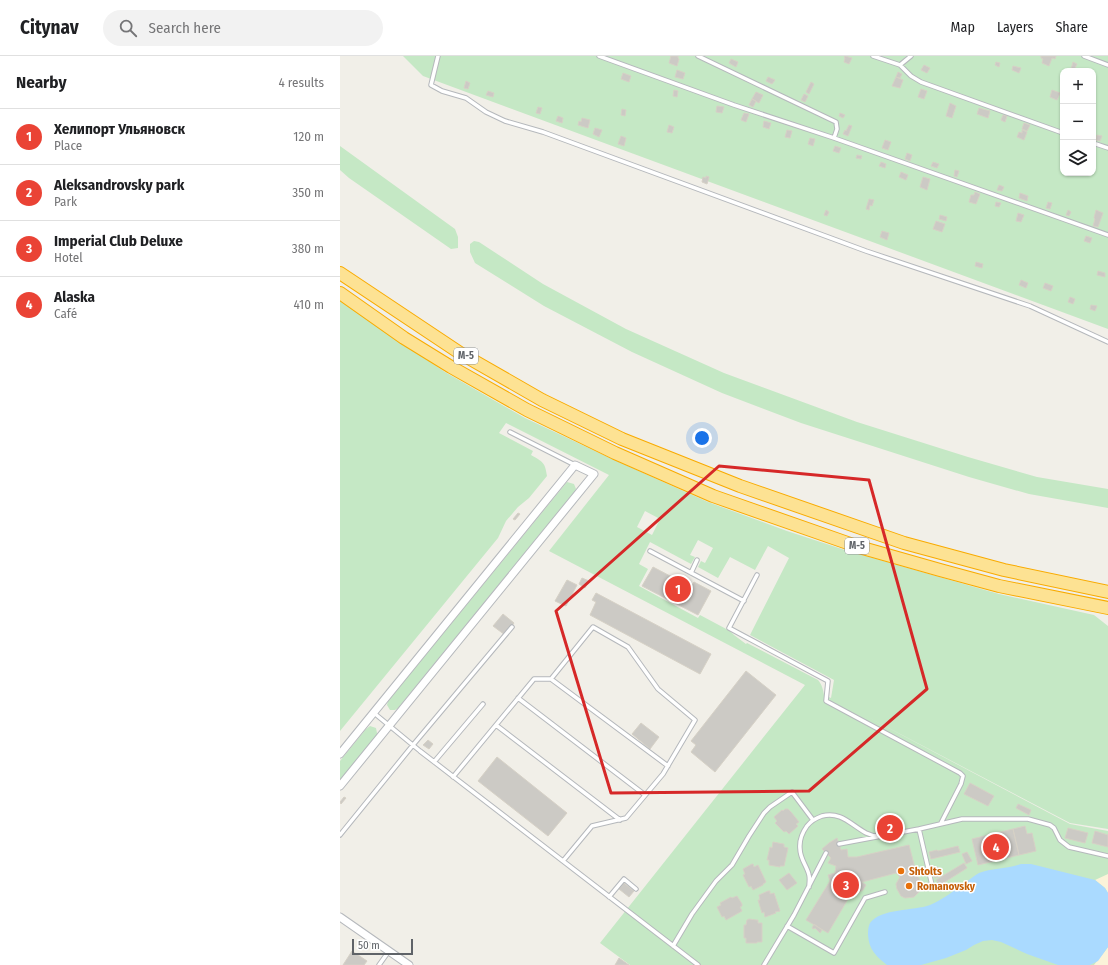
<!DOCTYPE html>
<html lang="en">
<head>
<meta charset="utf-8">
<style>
	body { margin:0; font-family:"Fira Sans Condensed",sans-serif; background:#f2f2f2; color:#202124 }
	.controls { position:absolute; right:12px; top:12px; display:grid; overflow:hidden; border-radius:8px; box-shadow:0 1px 3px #0004 }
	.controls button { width:36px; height:36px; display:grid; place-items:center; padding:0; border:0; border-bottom:1px solid #e0e0e0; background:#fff; color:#202124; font:20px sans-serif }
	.scale { position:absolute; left:12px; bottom:10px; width:61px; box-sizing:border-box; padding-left:4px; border:2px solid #5f6368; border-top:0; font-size:11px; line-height:14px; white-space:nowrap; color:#5f6368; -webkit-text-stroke:3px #fff; paint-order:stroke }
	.you { position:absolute; left:362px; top:382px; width:14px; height:14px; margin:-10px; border:3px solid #fff; border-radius:50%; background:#1a73e8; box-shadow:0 0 0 6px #1a73e833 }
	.badge { display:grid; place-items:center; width:26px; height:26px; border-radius:50%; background:#ea4335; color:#fff; font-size:13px; font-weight:700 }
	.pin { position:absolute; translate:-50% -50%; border:2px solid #fff; box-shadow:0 1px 4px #0006 }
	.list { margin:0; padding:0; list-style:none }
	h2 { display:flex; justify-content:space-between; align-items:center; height:52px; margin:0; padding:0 16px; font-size:17px }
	h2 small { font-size:13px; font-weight:400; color:#757577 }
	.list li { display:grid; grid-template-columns:26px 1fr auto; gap:12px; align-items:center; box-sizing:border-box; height:56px; padding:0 16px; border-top:1px solid #e0e0e0 }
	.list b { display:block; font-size:15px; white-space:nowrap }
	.list p { margin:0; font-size:13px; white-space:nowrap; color:#757577 }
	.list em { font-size:13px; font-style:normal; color:#757577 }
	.icon { flex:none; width:22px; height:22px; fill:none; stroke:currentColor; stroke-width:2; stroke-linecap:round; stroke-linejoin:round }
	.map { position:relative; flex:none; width:768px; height:909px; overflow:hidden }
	header { display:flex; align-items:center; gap:24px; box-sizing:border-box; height:56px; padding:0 20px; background:#fff; border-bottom:1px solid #e0e0e0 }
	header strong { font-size:19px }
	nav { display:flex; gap:22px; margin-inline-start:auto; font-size:14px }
	.search { width:280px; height:36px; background:#f2f2f2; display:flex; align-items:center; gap:10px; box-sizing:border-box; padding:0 14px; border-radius:22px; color:#757577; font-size:15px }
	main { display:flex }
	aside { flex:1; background:#fff }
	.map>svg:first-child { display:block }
	.green { fill:#c5e8c5; fill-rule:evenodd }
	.sand { fill:#fbf3d9 }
	.water { fill:#aadaff }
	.building { fill:#cccac5; stroke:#d6d1c6 }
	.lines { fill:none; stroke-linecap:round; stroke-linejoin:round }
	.lane-casing { stroke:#b5b8bc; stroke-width:5.5 }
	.street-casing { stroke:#b5b8bc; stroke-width:9 }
	.highway-casing { stroke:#f9ab00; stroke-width:14 }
	.lane { stroke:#fff; stroke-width:3.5 }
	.street { stroke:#fff; stroke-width:7 }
	.highway { stroke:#fde293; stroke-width:12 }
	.marked { fill:none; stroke:#d62828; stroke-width:3; stroke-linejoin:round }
	.food-dot { fill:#e8710a; stroke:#fff; stroke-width:1.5 }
	.labels { text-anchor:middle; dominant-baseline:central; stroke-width:3; stroke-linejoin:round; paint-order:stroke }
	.shield { fill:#fff; stroke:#8f9295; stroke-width:1 }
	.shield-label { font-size:10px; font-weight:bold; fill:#5f6368 }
	.food-label { font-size:11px; font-weight:bold; fill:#c56008; stroke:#fff; text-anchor:start }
</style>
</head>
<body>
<header>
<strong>Citynav</strong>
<div class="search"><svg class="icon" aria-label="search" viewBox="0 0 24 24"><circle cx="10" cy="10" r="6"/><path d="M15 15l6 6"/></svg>Search here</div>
<nav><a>Map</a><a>Layers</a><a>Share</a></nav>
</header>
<main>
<aside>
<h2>Nearby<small>4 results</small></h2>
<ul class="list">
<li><span class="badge">1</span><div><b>Хелипорт Ульяновск</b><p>Place</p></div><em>120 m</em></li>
<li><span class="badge">2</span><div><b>Aleksandrovsky park</b><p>Park</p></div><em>350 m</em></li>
<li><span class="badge">3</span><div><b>Imperial Club Deluxe</b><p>Hotel</p></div><em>380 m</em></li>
<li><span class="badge">4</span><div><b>Alaska</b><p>Café</p></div><em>410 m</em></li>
</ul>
</aside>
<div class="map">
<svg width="768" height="909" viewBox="0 0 768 909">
	<rect width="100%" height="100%" fill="#f1efe8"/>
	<path class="green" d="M63,0H768V273L83,20ZM723,15H753V117H723Z
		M0,90L115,173L118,181V192L111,193L9,122L0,114Z
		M134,185L139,186L203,228L286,273L384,317L517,366L628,401L697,421L768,433V452L689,438L629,421L461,367L382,337L292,296L204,250L135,207L130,196V188Z
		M0,245L105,316L185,362L270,402L368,446L447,475L505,494L659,538L754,559L768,570V773L730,767L524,659L730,768L768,775V909H290L260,887L465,629L209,495L269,419L166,367L159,377L193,395L191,399C203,406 205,406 207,420L189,442L178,451L166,465L158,482L0,675ZM305,455L320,463L312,479L297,471ZM358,484L373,492L365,507L361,505L358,511L378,522L390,501L415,514L428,490L449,502L410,579L494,624L491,642L484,639C483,633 482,629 478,624L407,587L406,588L394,579L390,575L360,559L358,562L299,530L308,513L299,508L310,486L351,508L355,501L350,499Z
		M227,426L234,428L236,433L235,435L58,652L55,654H50L47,649L48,645Z
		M30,670L36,672L37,677V679L0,725V705L26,673Z"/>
	<path class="sand" d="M768,818V837L765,832L755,824Z
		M768,891V909H754C758,903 764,897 768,891Z"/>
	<path class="water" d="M681,808H691L755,824L765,832L768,837V891L758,905L750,909H718L687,898L661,886L652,884L643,885L634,889L626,894L606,902L581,909H547C536,900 529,894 528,879C528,875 528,871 530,867C541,852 574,855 590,849C603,844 617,832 629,824C632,822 635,819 639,817C652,812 667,813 681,808Z"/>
	<path class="building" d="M331,0H338V2L339,3L337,10L329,7Z
		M505,0L512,2L509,8L504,6L505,2L504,1Z
		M701,0H716L715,3L712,2L709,10L702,7L703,3L701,2Z
		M391,3L398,6L396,11L389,7Z
		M656,6L660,7L659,11L655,9Z
		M733,6L737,8L734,14L731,13Z
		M584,9L590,12L587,17L581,14Z
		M673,10L681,12L679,17L672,14Z
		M337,14L345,17L343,23L335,21Z
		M558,16L562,18L560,22L556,21Z
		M283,17L291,20L289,26L281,23Z
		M428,21L435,24L432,28L426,25Z
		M556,21L563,24L560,32L552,30Z
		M126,25L130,27L128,33L124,32Z
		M471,26L474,28L469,38L466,36Z
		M581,33L587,35L584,43L578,41Z
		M334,34L338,35L337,41L333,40Z
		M712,34L720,37L717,44L710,41Z
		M148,35L154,37L153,41L146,39Z
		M416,36L423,39L419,47L412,43Z
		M464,38L468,40L465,46L461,44Z
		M412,43L416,45L413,51L409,49Z
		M610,47L616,50L612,62L606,60Z
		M377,50L384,51L382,57L376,56Z
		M198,51L202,52L200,58L196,57Z
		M639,52L650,55L648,62L637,58Z
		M282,53L286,54L285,60L281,59Z
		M404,57L409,58L406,66L401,64Z
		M500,57L505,59L503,62L499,60Z
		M663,59L667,60L665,66L661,64Z
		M218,60L223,62L222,67L216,65Z
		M242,62L250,64L248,72L238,69L239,65L241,66Z
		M424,65L431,67L429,73L423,71Z
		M684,67L690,69L687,75L682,73Z
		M329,69L334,71L332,77L327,76Z
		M509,69L512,70L508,80L503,78L505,74L506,75Z
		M255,72L262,74L259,81L253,78Z
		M447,74L452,75L450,82L445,81Z
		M682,74L687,76L684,84L677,81L679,76L682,77Z
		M757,79L762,80L760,85L756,84Z
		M281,80L286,82L284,90L278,88Z
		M470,82L475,83L473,90L468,88Z
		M545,84L551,86L548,94L542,92Z
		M495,90L501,92L499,97L493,95Z
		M567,97L572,99L570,105L565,103Z
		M517,99L522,100L521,103L516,102Z
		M541,106L546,108L545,112L539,110Z
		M593,106L599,108L597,112L591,110Z
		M615,114L619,115L617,121L614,120Z
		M561,116L568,119L566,124L559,121Z
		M366,120L369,121L367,128L362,126L363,121L366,122Z
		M583,121L590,123L587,134L580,131Z
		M659,129L664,131L662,135L657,134Z
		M635,136L640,138L636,148L629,146L631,139H634Z
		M680,137L688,140L687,145L679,142Z
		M529,143L534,144L532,150L530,149L529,154L526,153Z
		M656,146L661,147L659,151L655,150Z
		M708,146L712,147L710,153L706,152Z
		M486,154L489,156L487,160L484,159Z
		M728,154L731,156L729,160L726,159Z
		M756,154L763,157L758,171L753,170L755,163L754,162Z
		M678,157L684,159L681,166L676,165Z
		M600,159L607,161L606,165L599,163Z
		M596,165L605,168L602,176L593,173Z
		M542,175L549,177L547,184L540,181Z
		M746,180L752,182L750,187L744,185Z
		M636,206L643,208L642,212L635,210Z
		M758,215L765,217V221L757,219Z
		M681,224L688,227L686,232L679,229Z
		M705,227L713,230L711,235L703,232Z
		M730,241L735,243L733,248L728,246Z
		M751,249L757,250L755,255L750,253Z
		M178,457L180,458L175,464L173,463Z
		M313,511L351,531L354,526L371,535L358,559L302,530Z
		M242,522L249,525L245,532L239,528Z
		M227,524L237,529L226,550L215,545Z
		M256,537L371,598L360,618L250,559L256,546L252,544Z
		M163,558L174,567L165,579L153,570Z
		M406,615L436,639L375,716L351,696L356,689L351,685Z
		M301,667L319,681L310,693L292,678Z
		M88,684L93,688L89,693L83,689Z
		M157,701L227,757L208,780L138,725Z
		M630,727L654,740L648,750L624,738Z
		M4,741L6,742L1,748L0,746Z
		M678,748L691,754L689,759L676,752Z
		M445,753H448L451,756L459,766L456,768L458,770L449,778L446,775L444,776L435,767L437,765L434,761L442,754L443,755Z
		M685,770L687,778L692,777L696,795L679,799L673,773Z
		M728,772L748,777L745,787L725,782Z
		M673,773L679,799L638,809L632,783Z
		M755,775L768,779V791L752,787Z
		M497,782L501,794L507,793L508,801H517L569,789L577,820L579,822L581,827L582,831L580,835L574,841L565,842L561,840L557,833L556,828L560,821L556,817L522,826L526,829L523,834L517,837L515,831L488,877L466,864L490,825L488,819L495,817L496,810L488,807L491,802L482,793L489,787Z
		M433,786L443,788H444V791L448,792L444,810H440V811L429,809V804H427L430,791L432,792Z
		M618,790L620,796L591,803L589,796L597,794L598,795Z
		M627,796L632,805L626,808L622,798Z
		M624,807L627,812L600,829L596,824Z
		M412,808H413L414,811L418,809L426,826L423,828V829L413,834L411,830L409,831L403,819L405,818L403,813Z
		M598,811L601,820L595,822L592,812Z
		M449,817L457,827L447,834L439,824Z
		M284,827L294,835L289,841L279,833Z
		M428,835H430V838L434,837L440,855L435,856L436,857L425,861L424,856L422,857L418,844H420L419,839Z
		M397,840L402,848V850L400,851L402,855L386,864L384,860L382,861L377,851L381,849L380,847L391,841L392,842Z
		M409,863L416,864H418V867H422V886H417V887H406V882H404V869H406L407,864Z
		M474,868L482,874L480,877L475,872L474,873L472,872Z
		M12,895L27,905L24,909H3Z
		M279,902L289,909H275Z"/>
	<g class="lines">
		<g class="lane-casing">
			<path id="lane" d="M98,0L91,29L102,35L126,42L146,56L165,65L203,76L526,195L690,250L768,286
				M259,0L394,49L494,82L768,179
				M358,0L496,66L497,73L494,82
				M533,0L560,9L571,20L581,26L723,77
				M744,0L768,9
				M560,9L571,0
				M753,87L768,92
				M170,376L235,409
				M310,495L404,545
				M351,517L357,504
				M417,519L389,572L488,625L486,645L620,717L623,720L621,728L601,767
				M211,623L328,710
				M178,642L305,739
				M34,657L80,695L358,909
				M156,669L280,764
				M94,706L143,648
				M113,721L194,623H211L253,571L288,591L318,633L355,664L323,718L286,762L252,770L223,805
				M579,773L592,829
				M0,779L73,689L172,571
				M499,788L579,773L622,763H688L710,769L714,772L720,784L729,791L768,800
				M469,831C469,827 470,823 469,819C467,810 460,803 460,793C459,784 462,777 467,770C471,765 476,762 482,760C501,755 511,769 526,777C530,779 534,780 538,780
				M269,841L284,823L296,833
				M447,870L494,897L525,842L545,836
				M333,890L352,858L376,825L392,809L409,780L424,757L430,751L452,736L473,764
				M39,909L49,895
				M424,909L454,859L486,797"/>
		</g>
		<g class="street-casing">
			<path id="street" d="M0,698L235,409L254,418L0,730
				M0,861L69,909"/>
		</g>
		<g class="highway-casing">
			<path id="highway" d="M0,217L120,297L202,344L282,383L400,430L564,487L664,514L768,536
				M0,237L64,282L111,311L187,354L275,397L373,440L519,491L600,514L659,530L768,552"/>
		</g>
		<use href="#lane" class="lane"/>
		<use href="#street" class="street"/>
		<use href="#highway" class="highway"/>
	</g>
	<path class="marked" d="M379,410L529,424L587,633L469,735L271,737L216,555Z"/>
	<g class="food-dot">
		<circle cx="561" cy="815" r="4"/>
		<circle cx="569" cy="830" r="4"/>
	</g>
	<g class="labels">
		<g class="shield">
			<rect x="114" y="292" width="24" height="16" rx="3"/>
			<rect x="505" y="482" width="24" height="16" rx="3"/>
		</g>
		<g class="shield-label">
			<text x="126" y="300">М-5</text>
			<text x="517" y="490">М-5</text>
		</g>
		<g class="food-label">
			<text x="569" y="815">Shtolts</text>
			<text x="577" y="830">Romanovsky</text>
		</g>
	</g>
</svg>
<div class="controls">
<button>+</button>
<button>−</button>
<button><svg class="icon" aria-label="layers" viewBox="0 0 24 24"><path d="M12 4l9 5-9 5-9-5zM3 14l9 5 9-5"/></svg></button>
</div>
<div class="scale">50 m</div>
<div class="you"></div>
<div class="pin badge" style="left:338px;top:533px">1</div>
<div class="pin badge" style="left:550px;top:772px">2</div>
<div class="pin badge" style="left:506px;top:829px">3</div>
<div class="pin badge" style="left:656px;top:791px">4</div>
</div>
</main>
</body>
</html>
